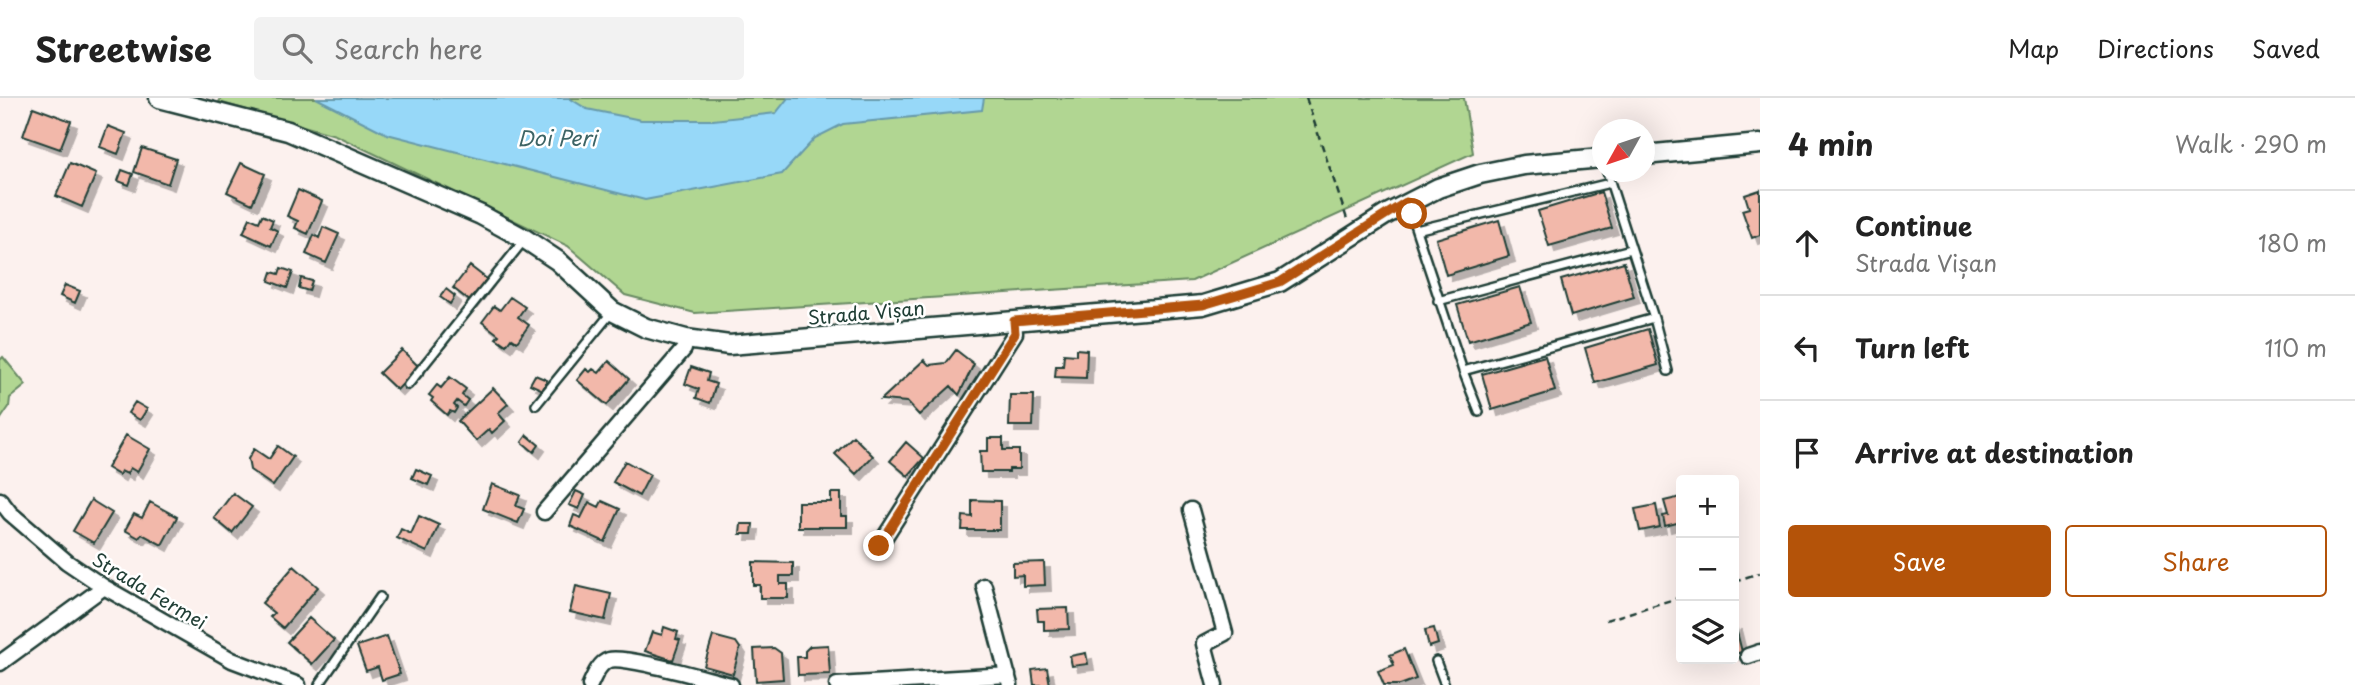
<!DOCTYPE html>
<html lang="en">
<head>
<meta charset="utf-8">
<style>
	body { margin:0; font-family:"Playpen Sans",sans-serif; background:#f2f2f2; color:#222 }
	.controls { position:absolute; right:21px; bottom:21px; display:grid; overflow:hidden; border-radius:7px; box-shadow:0 7px 28px #0002 }
	.controls button { width:63px; height:63px; display:grid; place-items:center; padding:0; border:0; border-bottom:2px solid #e0e0e0; background:#fff; color:#222; font:35px sans-serif }
	.compass { position:absolute; left:1592px; top:21px; width:63px; height:63px; border-radius:50%; background:#fff; box-shadow:0 7px 28px #0002; rotate:230deg }
	.stop { position:absolute; width:21px; height:21px; margin:-16px; border:5px solid #b45309; border-radius:50%; background:#fff }
	.stop.end { background:#b45309; border-color:#fff; box-shadow:0 2px 7px #0008 }
	.list { margin:0; padding:0; list-style:none }
	h2 { display:flex; justify-content:space-between; align-items:center; height:91px; margin:0; padding:0 28px; font-size:30px }
	h2 small { font-size:23px; font-weight:400; color:#767676 }
	.list li { display:grid; grid-template-columns:46px 1fr auto; gap:21px; align-items:center; box-sizing:border-box; height:105px; padding:0 28px; border-top:2px solid #e0e0e0 }
	.list b { display:block; font-size:26px; white-space:nowrap }
	.list p { margin:0; font-size:23px; white-space:nowrap; color:#767676 }
	.list em { font-size:23px; font-style:normal; color:#767676 }
	.actions { display:flex; gap:14px; padding:21px 28px }
	.actions a { flex:1; padding:16px 0; border:2px solid #b45309; border-radius:7px; text-align:center; font-size:24px; color:#b45309 }
	.actions .main { background:#b45309; color:#fff }
	.icon { flex:none; width:38px; height:38px; fill:none; stroke:currentColor; stroke-width:2; stroke-linecap:round; stroke-linejoin:round }
	.map { position:relative; flex:none; width:1760px; height:587px; overflow:hidden }
	header { display:flex; align-items:center; gap:42px; box-sizing:border-box; height:98px; padding:0 35px; background:#fff; border-bottom:2px solid #e0e0e0 }
	header strong { font-size:33px }
	nav { display:flex; gap:38px; margin-inline-start:auto; font-size:24px }
	.search { width:490px; height:63px; background:#f2f2f2; display:flex; align-items:center; gap:18px; box-sizing:border-box; padding:0 24px; border-radius:7px; color:#767676; font-size:26px }
	main { display:flex }
	aside { flex:1; background:#fff }
	.map>svg:first-child { display:block }
	.green { fill:#b1d692; stroke:#688a63; stroke-width:2 }
	.water { fill:#97d8f8; stroke:#679aaa; stroke-width:2 }
	.building { fill:#f2b8aa; stroke:#1f3d34; stroke-width:2; filter:url(#shadow) }
	.lines { fill:none; stroke-linecap:round; stroke-linejoin:round }
	.service-casing { stroke:#1f3d34; stroke-width:12 }
	.minor-casing { stroke:#1f3d34; stroke-width:19 }
	.tertiary-casing { stroke:#1f3d34; stroke-width:23 }
	.path { stroke:#1f3d34; stroke-width:2.5; stroke-dasharray:7 5; stroke-linecap:butt }
	.service { stroke:#fff; stroke-width:7 }
	.minor { stroke:#fff; stroke-width:14 }
	.tertiary { stroke:#fff; stroke-width:18 }
	.route { stroke:#b45309; stroke-width:9 }
	.labels { text-anchor:middle; dominant-baseline:central; stroke-width:5; stroke-linejoin:round; paint-order:stroke }
	.street-label { font-size:19px; fill:#1f3d34; stroke:#fff }
	.water-label { font-size:21px; font-style:italic; fill:#3d6465; stroke:#fff }
</style>
</head>
<body>
<header>
<strong>Streetwise</strong>
<div class="search"><svg class="icon" aria-label="search" viewBox="0 0 24 24"><circle cx="10" cy="10" r="6"/><path d="M15 15l6 6"/></svg>Search here</div>
<nav><a>Map</a><a>Directions</a><a>Saved</a></nav>
</header>
<main>
<div class="map">
<svg width="1760" height="587" viewBox="0 0 1760 587">
	<defs>
		<filter id="shadow"><feDropShadow dx="6" dy="6" stdDeviation="0" flood-color="#0004"/></filter>
	</defs>
	<rect width="100%" height="100%" fill="#fcf1ee"/>
	<filter id="ink" filterUnits="userSpaceOnUse"><feTurbulence type="fractalNoise" baseFrequency=".0143" numOctaves="2"/><feDisplacementMap in="SourceGraphic" scale="14" xChannelSelector="R" yChannelSelector="G"/><feConvolveMatrix kernelMatrix="1 2 1 2 8 2 1 2 1" color-interpolation-filters="sRGB"/></filter>
	<g filter="url(#ink)">
		<path class="green" d="M221,0H1464L1473,55L1192,183L695,215L625,197L568,148L335,37L219,4Z
			M3,259L26,287L10,300L9,309L0,322V262Z"/>
		<path class="water" d="M316,0H569L587,11L641,22H713L776,15L788,0H984L982,12L843,26L815,40L782,76L645,102L387,36Z"/>
		<path class="building" d="M33,9L71,23L60,51L23,38Z
			M108,28L126,35L118,56L100,49Z
			M142,50L176,61L168,86L134,74Z
			M70,65L96,76L82,109L56,98Z
			M241,65L265,76L252,106L227,94Z
			M122,72L133,76L129,87L118,83Z
			M298,92L322,103L308,136L295,130L298,123L287,118Z
			M1760,92V137L1752,140L1742,112L1749,110L1745,97Z
			M1601,94L1612,130L1549,148L1538,113Z
			M262,117L273,122L270,129L278,133L271,148L243,135L250,120L259,124Z
			M1499,122L1509,158L1446,177L1436,141Z
			M323,129L339,136L326,165L306,156L314,137L319,140Z
			M1624,164L1634,199L1571,218L1561,182Z
			M470,168L488,182L471,204L453,190Z
			M281,170L293,174L287,190L269,183L272,174L279,176Z
			M301,180L312,183L309,193L299,190Z
			M65,187L80,193L75,205L60,198Z
			M1520,189L1531,224L1468,243L1457,207Z
			M446,191L455,198L450,206L440,199Z
			M510,199L525,209L518,219L529,227L517,244L511,240L506,247L496,240L499,237L482,224L494,208L500,212Z
			M1648,231L1658,267L1595,285L1585,250Z
			M1076,251L1087,252L1086,280L1055,279L1056,268H1063L1064,256L1076,257Z
			M402,252L419,269L397,292L379,275Z
			M956,252L974,266L959,297L951,288L919,317L907,304L881,302L924,262L929,267L946,265Z
			M1545,258L1555,293L1492,312L1482,276Z
			M609,263L629,281L607,307L577,282L586,271L590,274L593,271L599,275Z
			M691,269L709,275L707,283L716,286L710,305L696,300L699,291L685,286Z
			M535,277L547,282L543,292L530,286Z
			M450,279L466,291L462,297L468,302L464,308L457,303L454,307L457,310L454,315L450,313L447,317L431,303L433,300L429,297L437,287L441,290Z
			M493,290L508,306L498,315L505,323L492,335L489,331L476,343L458,323Z
			M1010,297H1034L1033,328H1009Z
			M135,304L147,311L140,322L128,315Z
			M126,337L150,351L137,374L130,370L127,376L121,373L119,377L107,370Z
			M527,337L539,347L534,354L522,344Z
			M853,338L873,358L856,376L835,356Z
			M988,340H1003V352H1019V371H1009V374H981L980,353H988Z
			M906,344L924,360L908,378L890,363Z
			M278,348L293,359L273,388L250,372L248,361L254,351L269,361Z
			M625,363L650,377L639,398L613,384Z
			M416,371L432,378L428,387L412,380Z
			M492,386L520,397L516,408L524,411L518,425L483,411Z
			M576,393L585,397L579,411L569,407Z
			M233,395L252,409L232,435L214,420Z
			M831,395H841V418H847V429H798V404H831Z
			M1681,399V424L1665,428L1663,418L1668,417L1664,403Z
			M91,402L112,415L94,445L73,433Z
			M972,402L1000,403V432H962L963,418L972,419Z
			M602,403L620,411L605,444L570,428L574,417L581,420L589,404L599,409Z
			M150,404L177,419L162,447L142,436L139,440L125,432L134,416L142,420Z
			M1656,407L1660,429L1640,433L1635,411Z
			M419,418L439,427L427,454L397,440L401,431L411,436Z
			M741,426H753L752,436H740Z
			M753,464L793,465V478H780V486H788V500H760V487H753Z
			M1044,464L1045,487L1023,488V477L1013,478V465Z
			M294,468L318,489L283,530L270,519L274,515L262,505Z
			M576,488L611,496L605,522L570,514Z
			M1068,510L1069,531L1044,532V523H1038L1037,511Z
			M309,520L334,542L312,566L287,544Z
			M1735,526L1742,554L1734,556V527Z
			M664,529L678,534L676,541L680,542L673,562L645,553L652,534L662,537Z
			M1434,530L1438,546L1429,549L1425,532Z
			M387,538L400,576L382,582L378,569L366,573L357,548Z
			M713,538L736,544L740,550L733,576L704,568Z
			M828,547L830,576L798,577L797,559H805V553L810,548Z
			M774,550L781,555L783,581L756,583L754,551Z
			M1404,551L1416,581L1400,587H1384L1378,573L1394,567L1390,557Z
			M1086,555L1088,566L1072,568L1070,558Z
			M1047,570L1050,587H1034L1032,572Z"/>
		<g class="lines">
			<g class="service-casing">
				<path id="service" d="M1407,105L1463,273L1654,220L1607,74
					M1416,132L1610,85
					M1438,203L1631,151
					M1654,220L1668,273
					M1463,273L1479,314
					M408,287L525,141
					M536,307L611,215
					M1436,563L1445,587
					M319,587L380,499"/>
			</g>
			<g class="minor-casing">
				<path id="minor" d="M0,402L10,415L67,464L104,489L232,562L298,587
					M1191,412L1225,535L1204,546L1215,587
					M544,414L684,251L686,241
					M879,448L1015,235L1014,223
					M984,488L1010,587
					M1748,558L1760,554
					M0,565L104,489
					M590,587C594,578 599,565 609,562C625,557 709,582 731,587
					M837,587L1008,577"/>
			</g>
			<g class="tertiary-casing">
				<path id="tertiary" d="M159,0L288,33L481,117L525,141L558,163L612,213L646,230L686,241L729,247L1203,207L1280,184L1387,116L1438,90L1480,76L1524,67L1602,60
					M1644,57L1760,46"/>
			</g>
			<path class="path" d="M1306,0L1347,121
				M1734,483L1760,475
				M1606,522L1681,499"/>
			<use href="#service" class="service"/>
			<use href="#minor" class="minor"/>
			<use href="#tertiary" class="tertiary"/>
		</g>
	</g>
	<g class="lines" filter="url(#ink)">
		<path class="route" d="M879,448L1015,235L1014,223L1203,207L1280,184L1406,104L1412,116"/>
	</g>
	<g class="labels">
		<g class="street-label">
			<text transform="translate(866 214) rotate(-5)">Strada Vișan</text>
			<text transform="translate(150 492) rotate(31)">Strada Fermei</text>
		</g>
		<g class="water-label">
			<text x="557" y="39">Doi Peri</text>
		</g>
	</g>
</svg>
<div class="controls">
<button>+</button>
<button>−</button>
<button><svg class="icon" aria-label="layers" viewBox="0 0 24 24"><path d="M12 4l9 5-9 5-9-5zM3 14l9 5 9-5"/></svg></button>
</div>
<svg class="compass" viewBox="-18 -18 36 36"><path d="M0-13l5 13h-10z" fill="#e53935"/><path d="M0 13l5-13h-10z" fill="#767676"/></svg>
<div class="stop" style="left:1412px;top:116px"></div>
<div class="stop end" style="left:879px;top:448px"></div>
</div>
<aside>
<h2>4 min<small>Walk · 290 m</small></h2>
<ul class="list">
<li><svg class="icon" aria-label="ahead" viewBox="0 0 24 24"><path d="M12 20V5M6 11l6-6 6 6"/></svg><div><b>Continue</b><p>Strada Vișan</p></div><em>180 m</em></li>
<li><svg class="icon" aria-label="left" viewBox="0 0 24 24"><path d="M17 20v-9H6M10 6l-5 5 5 5"/></svg><div><b>Turn left</b></div><em>110 m</em></li>
<li><svg class="icon" aria-label="arrive" viewBox="0 0 24 24"><path d="M6 21V4h12l-3 4 3 4H6"/></svg><div><b>Arrive at destination</b></div></li>
</ul>
<div class="actions"><a class="main">Save</a><a>Share</a></div>
</aside>
</main>
</body>
</html>
